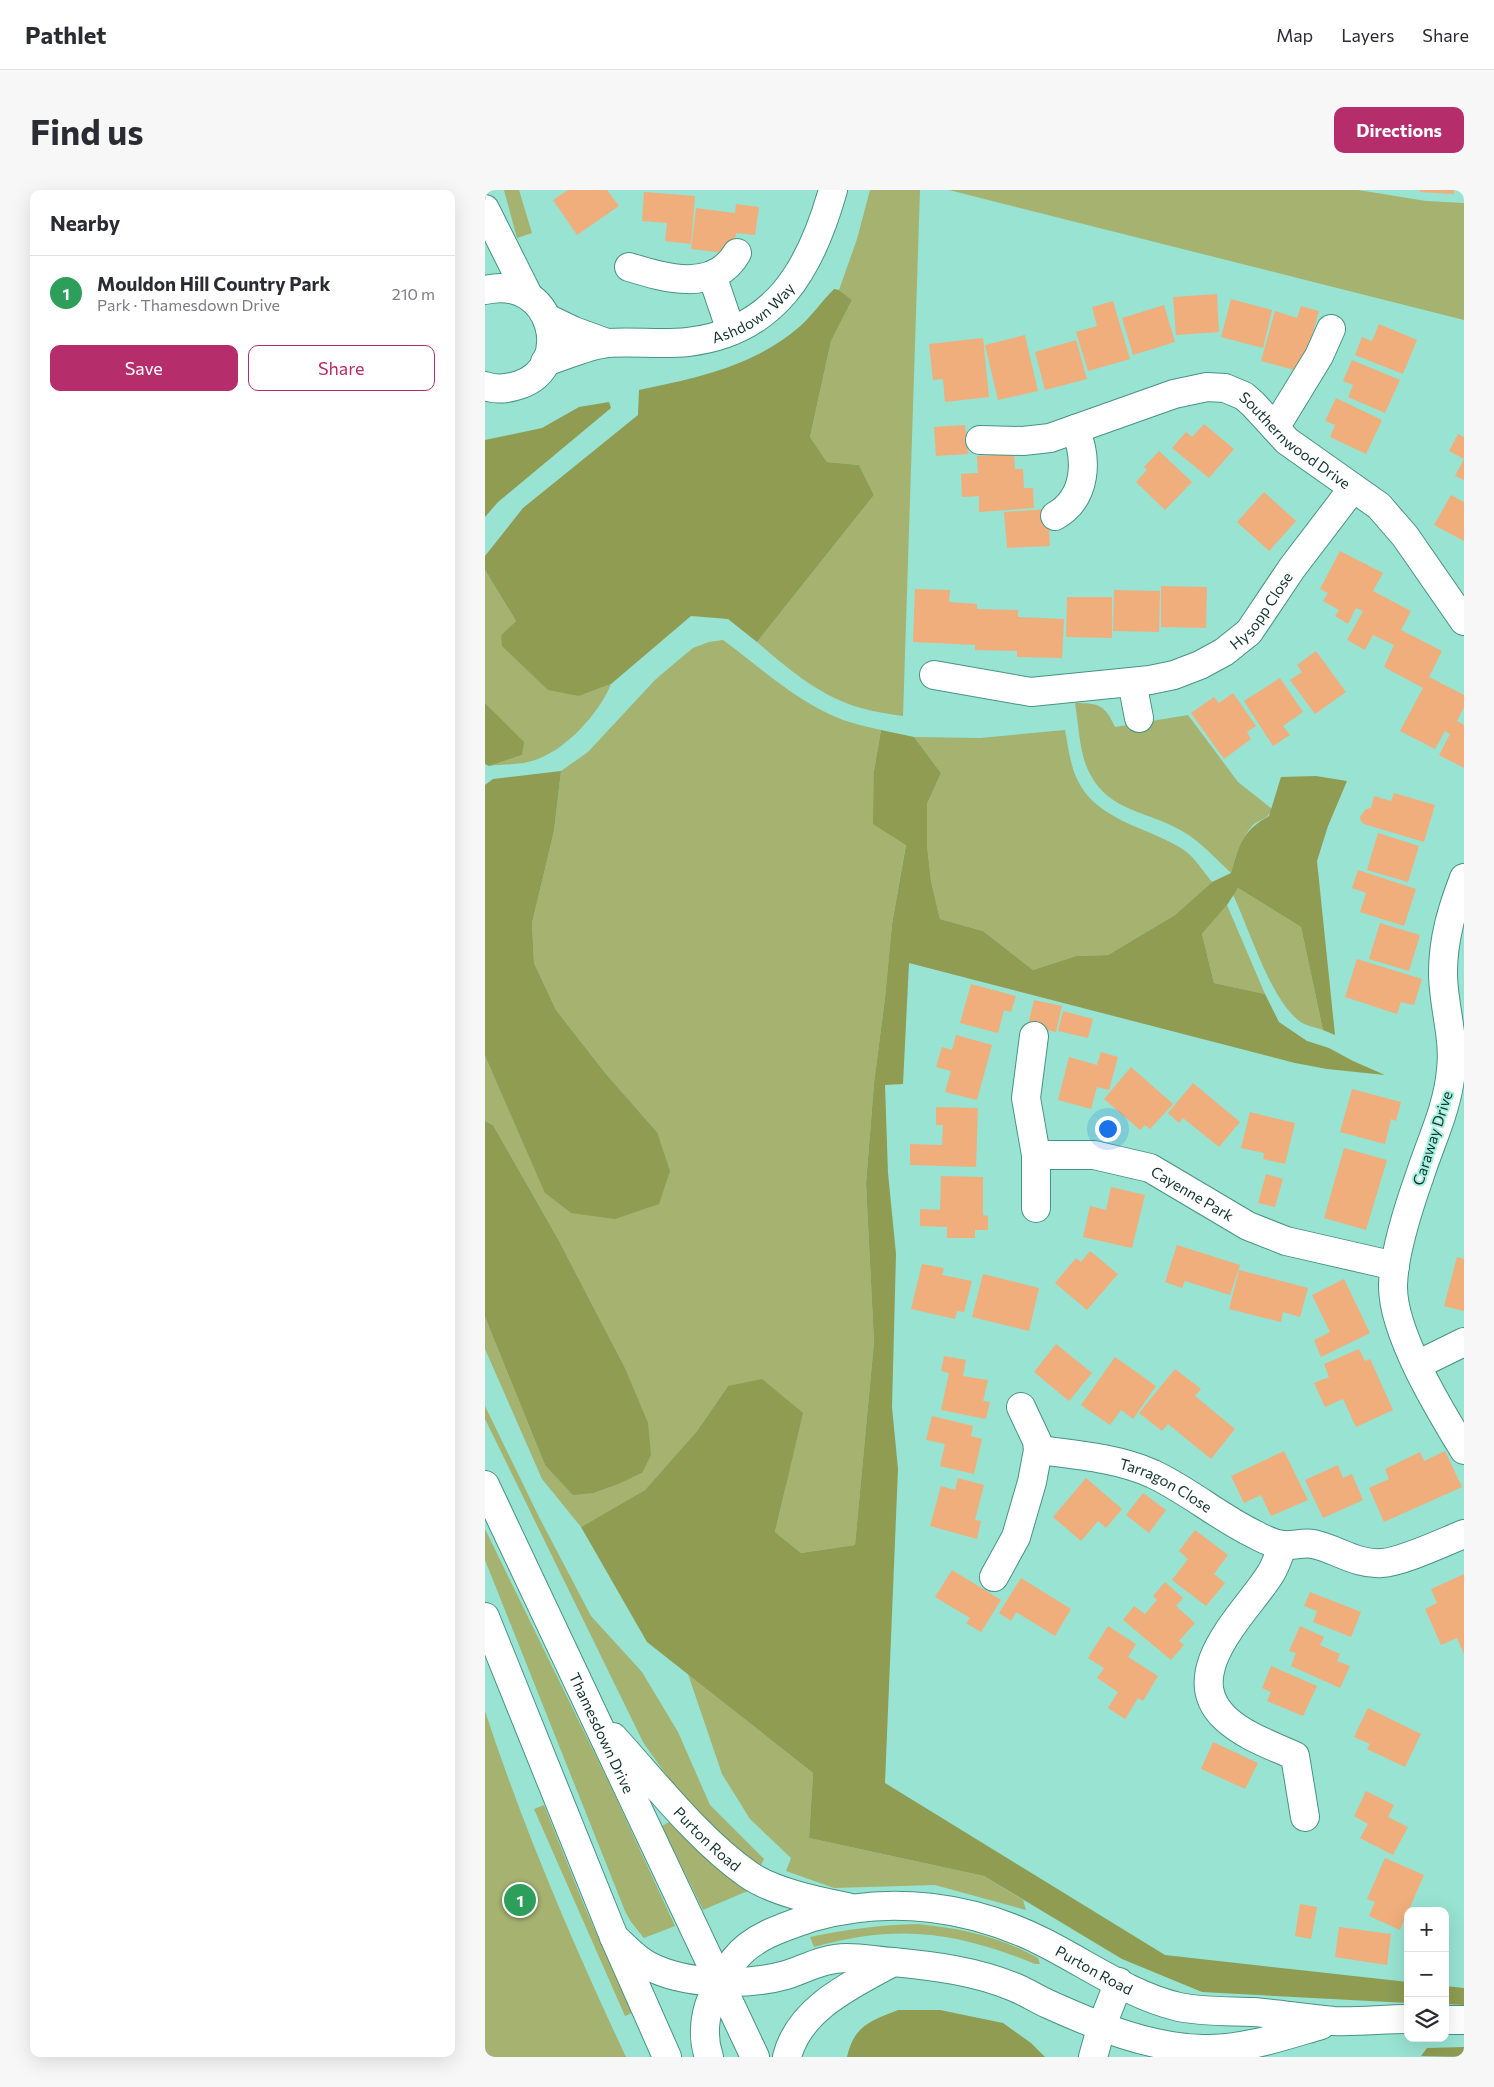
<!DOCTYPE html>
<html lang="en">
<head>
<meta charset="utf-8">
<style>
	body { margin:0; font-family:Commissioner,sans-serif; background:#f7f7f7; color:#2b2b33 }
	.controls { position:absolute; right:15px; bottom:15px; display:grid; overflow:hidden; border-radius:10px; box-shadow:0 5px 20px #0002 }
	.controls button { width:45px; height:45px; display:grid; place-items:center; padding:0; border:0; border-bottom:1px solid #e1e1e2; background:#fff; color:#2b2b33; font:25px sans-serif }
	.you { position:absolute; left:622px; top:938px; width:18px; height:18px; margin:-12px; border:4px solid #fff; border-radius:50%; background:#1a73e8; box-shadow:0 0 0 8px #1a73e833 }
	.badge { display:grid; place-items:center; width:32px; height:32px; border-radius:50%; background:#b62d6b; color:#fff; font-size:16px; font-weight:700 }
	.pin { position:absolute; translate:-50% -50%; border:2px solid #fff; box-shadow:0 1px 5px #0006 }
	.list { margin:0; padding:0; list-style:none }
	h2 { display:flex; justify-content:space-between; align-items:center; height:65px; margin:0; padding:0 20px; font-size:21px }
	h2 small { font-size:16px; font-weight:400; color:#7c7c81 }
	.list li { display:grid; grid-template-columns:32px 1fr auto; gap:15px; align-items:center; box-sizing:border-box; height:75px; padding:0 20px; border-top:1px solid #e1e1e2 }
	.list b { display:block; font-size:19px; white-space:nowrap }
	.list p { margin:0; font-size:16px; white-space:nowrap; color:#7c7c81 }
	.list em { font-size:16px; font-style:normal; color:#7c7c81 }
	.actions { display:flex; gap:10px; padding:15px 20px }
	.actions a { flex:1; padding:11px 0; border:1px solid #b62d6b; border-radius:10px; text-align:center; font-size:18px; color:#b62d6b }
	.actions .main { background:#b62d6b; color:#fff }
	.icon { flex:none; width:28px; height:28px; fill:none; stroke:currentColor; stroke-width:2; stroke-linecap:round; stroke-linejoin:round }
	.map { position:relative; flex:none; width:979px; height:1867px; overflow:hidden; border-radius:10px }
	header { display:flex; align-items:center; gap:30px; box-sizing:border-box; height:70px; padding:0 25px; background:#fff; border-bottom:1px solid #e1e1e2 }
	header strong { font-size:24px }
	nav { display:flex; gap:28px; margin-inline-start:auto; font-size:18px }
	.intro { display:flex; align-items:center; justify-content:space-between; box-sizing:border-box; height:120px; padding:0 30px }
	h1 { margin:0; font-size:35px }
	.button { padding:12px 22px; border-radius:10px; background:#b62d6b; color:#fff; font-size:18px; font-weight:700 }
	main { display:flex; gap:30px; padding:0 30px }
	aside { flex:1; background:#fff; border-radius:10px; box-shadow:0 5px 20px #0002 }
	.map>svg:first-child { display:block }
	.green { fill:#a5b270 }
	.forest { fill:#8f9c52 }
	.building { fill:#f0ae7c }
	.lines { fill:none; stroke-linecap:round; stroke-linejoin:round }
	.minor-casing { stroke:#489383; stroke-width:30 }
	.major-casing { stroke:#489383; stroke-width:30 }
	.minor { stroke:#fff; stroke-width:28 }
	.major { stroke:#fff; stroke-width:28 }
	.labels { text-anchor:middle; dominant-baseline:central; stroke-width:4; stroke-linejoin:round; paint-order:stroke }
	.street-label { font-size:15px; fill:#15342e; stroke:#a5f1df }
</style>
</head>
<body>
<header>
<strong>Pathlet</strong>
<nav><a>Map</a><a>Layers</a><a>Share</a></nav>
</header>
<div class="intro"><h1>Find us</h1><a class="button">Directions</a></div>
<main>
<aside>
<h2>Nearby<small></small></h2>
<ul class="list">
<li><span class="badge" style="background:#2e9e5b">1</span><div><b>Mouldon Hill Country Park</b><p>Park · Thamesdown Drive</p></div><em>210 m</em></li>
</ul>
<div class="actions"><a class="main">Save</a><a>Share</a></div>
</aside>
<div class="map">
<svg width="979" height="1867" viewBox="0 0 979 1867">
	<rect width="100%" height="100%" fill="#98e3d2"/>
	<path class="green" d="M19,0H34L47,43L32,48Z
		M385,0H435L418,526C404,524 390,522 376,518C337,508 302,478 272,452L389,305L374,275L342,272L325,247L346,151L367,110L354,100L372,49Z
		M464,0H873L941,11L979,13V130Z
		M0,380L31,431L16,445L94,506L126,494C114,524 79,562 47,571C34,575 18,574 4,576L37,565L38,553L0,513Z
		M238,450C277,479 312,512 358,530C370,534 383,537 396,540L389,581L421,654L407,734L400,808L389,893L381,994L389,1152L370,1355L316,1363L290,1342L301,1295L243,1196L212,1241L160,1300L96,1337L57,1289L0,1159V1127L60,1275L109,1303L134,1294L157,1283L139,1176L73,1049L8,935L0,931V866L61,1003L86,1023L172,942L121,884L71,820L49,773L47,733L69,641L76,581L103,562L170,490L191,472L208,458L224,452Z
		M590,513C614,513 620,515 630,537L703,525L753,592L787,619C782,631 775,628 767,636C755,650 751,666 746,683C731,669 715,651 697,641C663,621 625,622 605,584C594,564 594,536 590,513Z
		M580,540C583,556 585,574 592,589C611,631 664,637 699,660C710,668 718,681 727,692L690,725L623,765L591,766L548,780L498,741L455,729L446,691L442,655V614L456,583L429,547L495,548Z
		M753,698L816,737L838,840C830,837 820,836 813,830C784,806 765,740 748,705Z
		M742,715L780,804L729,793L717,744Z
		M0,1216L54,1327L106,1426L157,1482L193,1542L225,1615L279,1669L274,1679L255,1666L194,1603L158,1552L0,1229Z
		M0,1339L125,1595L190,1736L159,1748L146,1732L140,1721L0,1370Z
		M203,1484L328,1583L324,1648L499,1686L538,1710L541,1720L450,1695L349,1698L301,1681L306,1668L265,1629L237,1584Z
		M0,1521C39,1640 88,1754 141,1867H0Z
		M59,1615L101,1720L147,1823L140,1826L49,1619Z
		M186,1631C209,1659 236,1679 265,1700L218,1720L177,1636Z
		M433,1734C475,1738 516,1747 553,1768L555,1774H550C469,1741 413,1734 329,1757L325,1747C362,1739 396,1735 433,1734Z"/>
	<path class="forest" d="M349,99L354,100L367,110L346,151L325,247L342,272L374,275L389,305L272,452L243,429L206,426L126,494L94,506L63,500L17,456L16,445L31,431L0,380V366L38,318L153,225L154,200C211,188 267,177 313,138C326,127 337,111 349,99Z
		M124,212L126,218L13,312L0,327V250L57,238L94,217Z
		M0,513L39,552L37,565L4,576L0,574Z
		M396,540L429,547L456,583L442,614V655L446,691L455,729L498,741L548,780L591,766L623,765L690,725L727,692L746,683C755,654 756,642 784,626L796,587L831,586L862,591L843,636L832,671L850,845L838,840L816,737L753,698L742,715L717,744L729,793L780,804L794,832L822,851L844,858L868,871L900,885L842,879L810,873L424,773L418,894L400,895L403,983L411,1064L407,1217L413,1279L400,1593L680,1765L923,1792V1813L717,1802L637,1769L499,1686L324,1648L328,1583L162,1452L96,1337L160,1300L212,1241L243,1196L277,1189L318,1223L290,1342L316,1363L370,1355L389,1152L381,994L389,893L400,808L407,734L421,655L388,634L389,581Z
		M76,581L69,641L47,733L49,773L71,820L121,884L172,942L185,981L174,1014L130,1029L86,1023L60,1003L0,866V595L8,589Z
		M0,931L8,935L73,1049L139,1176L163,1233L166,1265L157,1283L134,1294L109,1303L88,1305L60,1275L0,1127Z
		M960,1796L979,1798V1815L960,1814Z
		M413,1820H455L518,1833L546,1853L560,1867H362C369,1836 385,1831 413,1820Z
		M979,1857V1867L936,1866L942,1858Z"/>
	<path class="building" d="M83,0H122L134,16L92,45L68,10Z
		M935,0H969V4L935,2Z
		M159,2L210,6L206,54L180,51L182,33L157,31Z
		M251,14L274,17L270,45L251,43L248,64L206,59L211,18L250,23Z
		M732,104L734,142L691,145L688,107Z
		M746,109L787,120L778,158L736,147Z
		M628,111L645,169L603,181L591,142L612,136L607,117Z
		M679,115L690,152L648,165L637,128Z
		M816,116L834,121L817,182L776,171L790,121L812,128Z
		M894,134L932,150L918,184L870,165L877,147L887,151Z
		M540,145L553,201L513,210L500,155Z
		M498,148L504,207L460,212L458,189L448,190L444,154Z
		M591,150L602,189L560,200L550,162Z
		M867,170L915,190L900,223L863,207L868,195L858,191Z
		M851,208L897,230L881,264L845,247L850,235L840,231Z
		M719,234L749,259L724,288L687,258L701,242L707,247Z
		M480,235L483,264L451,266L449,237Z
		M973,244L979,247V290L970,286L979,269L964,261Z
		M674,261L707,292L680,320L651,292L662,280L659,277Z
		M529,264L530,279H538L539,298H548L549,318L494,322V306L477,307L476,284L493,283L492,266Z
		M779,302L811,331L784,361L752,332Z
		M966,305L979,312V351L949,335Z
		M563,319L565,356L522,358L519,322Z
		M855,361L898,383L888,401L926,421L916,440L957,461L944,487L979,505V517L972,531L979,535V578L954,565L965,544L960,541L950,559L915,541L938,498L899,477L909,455L888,445L880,460L862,450L878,421L871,418L863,434L850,426L854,420L838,411L843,403L835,399Z
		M676,396L722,397L721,438L676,437Z
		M430,399L465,400L464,412L492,414V419L533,420V427L579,429L577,468L532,467V461L490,460V455L428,452Z
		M629,400L675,401L674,442L628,441Z
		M582,407H627V448L581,447Z
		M831,461L861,502L830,524L805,490L817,482L812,475Z
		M795,488L818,522L798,536L805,545L788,556L759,511Z
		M748,503L771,536L762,542L766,549L739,569L706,523L729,507L734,513Z
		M909,603L950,615L939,652L879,634L876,631L875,627L881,619L886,618L889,606L906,611Z
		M893,643L934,656L923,692L882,680Z
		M873,680L931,699L919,736L875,722L881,703L867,698Z
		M895,733L935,745L924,781L884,769Z
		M872,769L937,789L929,815L916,812L912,824L860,807Z
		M486,794L531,806L526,822L519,820L513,843L475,833Z
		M549,810L577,816L571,842L543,835Z
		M578,821L608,829L603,848L573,841Z
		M471,845L507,855L492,910L460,902L466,881L451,877L457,857L467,860Z
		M616,862L633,867L624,900L612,897L606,919L573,910L584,867L612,875Z
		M646,877L688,914L665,939L660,935L655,940L619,909Z
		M708,893L755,932L734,957L698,928L694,933L683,923Z
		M867,899L916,912L911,931L906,929L900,954L855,942Z
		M451,917L493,918L491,977L425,975V954L457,955L458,935H451Z
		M765,922L810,933L800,974L778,969L779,963L756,958Z
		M859,958L902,970L881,1040L839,1028Z
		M781,984L798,989L790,1017L773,1013Z
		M456,986L498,987V1025L503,1026V1040H490V1048H462V1037L435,1036V1019L455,1020Z
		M626,997L660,1005L647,1058L598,1047L605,1016L621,1020Z
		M692,1055L755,1075L745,1105L700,1091L697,1098L680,1092Z
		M605,1061L633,1084L602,1120L570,1093L591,1068L596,1072Z
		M972,1067L979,1069V1121L959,1116Z
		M437,1074L459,1078L457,1085L487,1091L479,1122L472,1121L470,1129L426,1119Z
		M754,1080L823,1098L815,1127L798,1122L796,1132L744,1119Z
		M498,1084L554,1098L544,1141L487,1127Z
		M859,1089L885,1143L836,1167L829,1150L845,1142L827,1105Z
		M571,1154L607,1183L584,1211L549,1182Z
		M874,1159L880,1171L885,1169L908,1220L871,1237L858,1209L840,1217L829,1193L844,1187L839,1174Z
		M459,1166L481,1170L478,1186L503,1190L498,1211L505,1212L501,1229L456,1220L464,1183L456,1181Z
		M630,1167L671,1196L648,1229L636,1220L625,1235L596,1215Z
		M690,1179L716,1199L710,1206L750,1239L726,1269L683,1234L677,1241L654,1223Z
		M447,1226L488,1236L486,1246L497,1249L489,1284L455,1276L460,1254L441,1250Z
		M799,1261L823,1310L786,1326L776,1305L759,1313L746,1286Z
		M960,1261L977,1297L899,1332L884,1298L904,1289L900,1279L935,1262L939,1271Z
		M853,1275L858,1288L867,1284L878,1310L838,1328L820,1290Z
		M473,1288L499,1295L490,1330L496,1331L492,1349L445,1336L456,1296L470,1300Z
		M601,1288L637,1319L621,1338L613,1331L596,1351L568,1327Z
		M658,1303L681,1320L664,1343L641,1325Z
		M710,1340L743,1365L729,1384L740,1393L721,1416L687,1390L703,1369L694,1361Z
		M467,1380L516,1410L496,1442L481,1433L485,1428L450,1407Z
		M979,1384V1464L972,1448L956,1455L940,1419L952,1413L946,1399Z
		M536,1388L586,1419L570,1446L531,1422L526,1431L514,1423Z
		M680,1392L698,1408L691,1416L710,1433L694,1451L699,1455L686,1470L638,1430L649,1416L660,1424L672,1410L668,1406Z
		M825,1402L876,1422L866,1447L828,1432L832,1421L819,1416Z
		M623,1436L651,1454L643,1467L673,1486L658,1511L653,1508L640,1529L623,1518L633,1502L612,1488L619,1478L603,1468Z
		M815,1436L839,1447L835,1455L855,1464L852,1471L865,1476L855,1498L806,1476L811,1463L804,1461Z
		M786,1476L832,1496L818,1526L782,1511L786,1502L777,1498Z
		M883,1518L936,1544L920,1577L882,1559L885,1554L869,1547Z
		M728,1552L773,1573L760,1599L716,1579Z
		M881,1601L909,1615L903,1627L923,1637L908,1665L875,1648L883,1634L869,1626Z
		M900,1668L939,1685L915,1740L884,1726L890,1712L882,1709Z
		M815,1714L832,1717L826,1749L810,1746Z
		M854,1737L906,1744L902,1775L850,1767Z"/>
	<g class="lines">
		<g class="minor-casing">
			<g id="minor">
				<path d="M0,19L43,105"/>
				<path d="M144,77C180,88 229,103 252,63"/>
				<path d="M227,85L246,141"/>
				<path d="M0,100C69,84 90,177 34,195C22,199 11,200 0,196"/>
				<path d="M62,128L89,141L122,153"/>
				<path id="s1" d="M60,172C80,166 102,155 123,153C149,151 176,155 203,152C291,142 326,78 348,0"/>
				<path d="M790,238L834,166L846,139"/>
				<path id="s2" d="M495,250L538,251L565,248L689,204L722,197L740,198L759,206L768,214L802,251L894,316L920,346L979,431"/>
				<path d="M570,326C602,308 603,269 590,239"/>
				<path id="s3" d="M449,485L546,502L665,490L689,485L715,475L739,462L764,442L807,378L868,298"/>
				<path d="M647,492L654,528"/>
				<path d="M979,688C967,719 958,749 958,783C958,815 970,848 966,880C963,917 946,951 935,985C924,1016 909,1062 908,1095C907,1142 954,1219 979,1260"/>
				<path d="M549,846L541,908L551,965"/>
				<path id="s4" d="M551,1018V965H609L665,978L763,1036L801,1051L910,1076"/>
				<path d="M932,1175L979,1152"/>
				<path id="s5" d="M553,1260C592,1265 632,1268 668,1284C704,1301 734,1327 769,1344C778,1349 789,1354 798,1355C808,1356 818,1352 828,1354C852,1359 871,1375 897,1373C917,1372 959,1352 979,1344"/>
				<path d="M798,1355C794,1364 791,1375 786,1383C763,1421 692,1482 740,1528C759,1546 786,1555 810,1566L820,1627"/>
				<path d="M509,1387L531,1347L547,1292L553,1260L552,1251L536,1217"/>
				<path d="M608,1867L617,1835L634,1792"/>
			</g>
		</g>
		<g class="major-casing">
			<g id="major">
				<path id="s6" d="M0,1295L270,1867"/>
				<path d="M0,1427L129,1747L182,1867"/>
				<path id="s7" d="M128,1547C169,1592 214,1650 264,1685C289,1702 332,1711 362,1717"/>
				<path d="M129,1747C140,1757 150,1769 164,1776C200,1795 262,1796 301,1785C322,1778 339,1768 362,1768C377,1768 393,1771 408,1772C449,1776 490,1781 529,1797C541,1802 552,1809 563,1814C612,1836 664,1858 718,1859C759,1860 798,1846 836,1835"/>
				<path d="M960,1830H979"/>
				<path id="s8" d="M224,1867C212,1832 228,1796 250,1769C268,1746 301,1736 328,1727C405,1705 487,1716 558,1752C602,1774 646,1806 694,1817C718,1822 744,1821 768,1822C795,1824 822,1829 849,1831C874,1832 898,1829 923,1829"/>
				<path d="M302,1867C314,1818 368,1794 408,1772"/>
			</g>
		</g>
		<use href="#minor" class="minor"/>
		<use href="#major" class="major"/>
	</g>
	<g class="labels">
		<g class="street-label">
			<text stroke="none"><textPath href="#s1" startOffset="219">Ashdown Way</textPath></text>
			<text stroke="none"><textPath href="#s2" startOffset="342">Southernwood Drive</textPath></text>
			<text stroke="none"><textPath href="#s3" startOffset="354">Hysopp Close</textPath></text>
			<text transform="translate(947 948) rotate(-72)">Caraway Drive</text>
			<text stroke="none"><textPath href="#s4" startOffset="218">Cayenne Park</textPath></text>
			<text stroke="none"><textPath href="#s5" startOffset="134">Tarragon Close</textPath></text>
			<text stroke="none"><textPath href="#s6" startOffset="274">Thamesdown Drive</textPath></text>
			<text stroke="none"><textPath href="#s7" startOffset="139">Purton Road</textPath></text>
			<text stroke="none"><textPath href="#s8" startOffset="491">Purton Road</textPath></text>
		</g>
	</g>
</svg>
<div class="controls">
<button>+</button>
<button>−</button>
<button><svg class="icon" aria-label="layers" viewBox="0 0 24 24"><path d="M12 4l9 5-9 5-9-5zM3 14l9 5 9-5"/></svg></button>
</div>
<div class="you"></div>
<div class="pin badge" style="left:35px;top:1710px;background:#2e9e5b">1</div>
</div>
</main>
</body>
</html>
